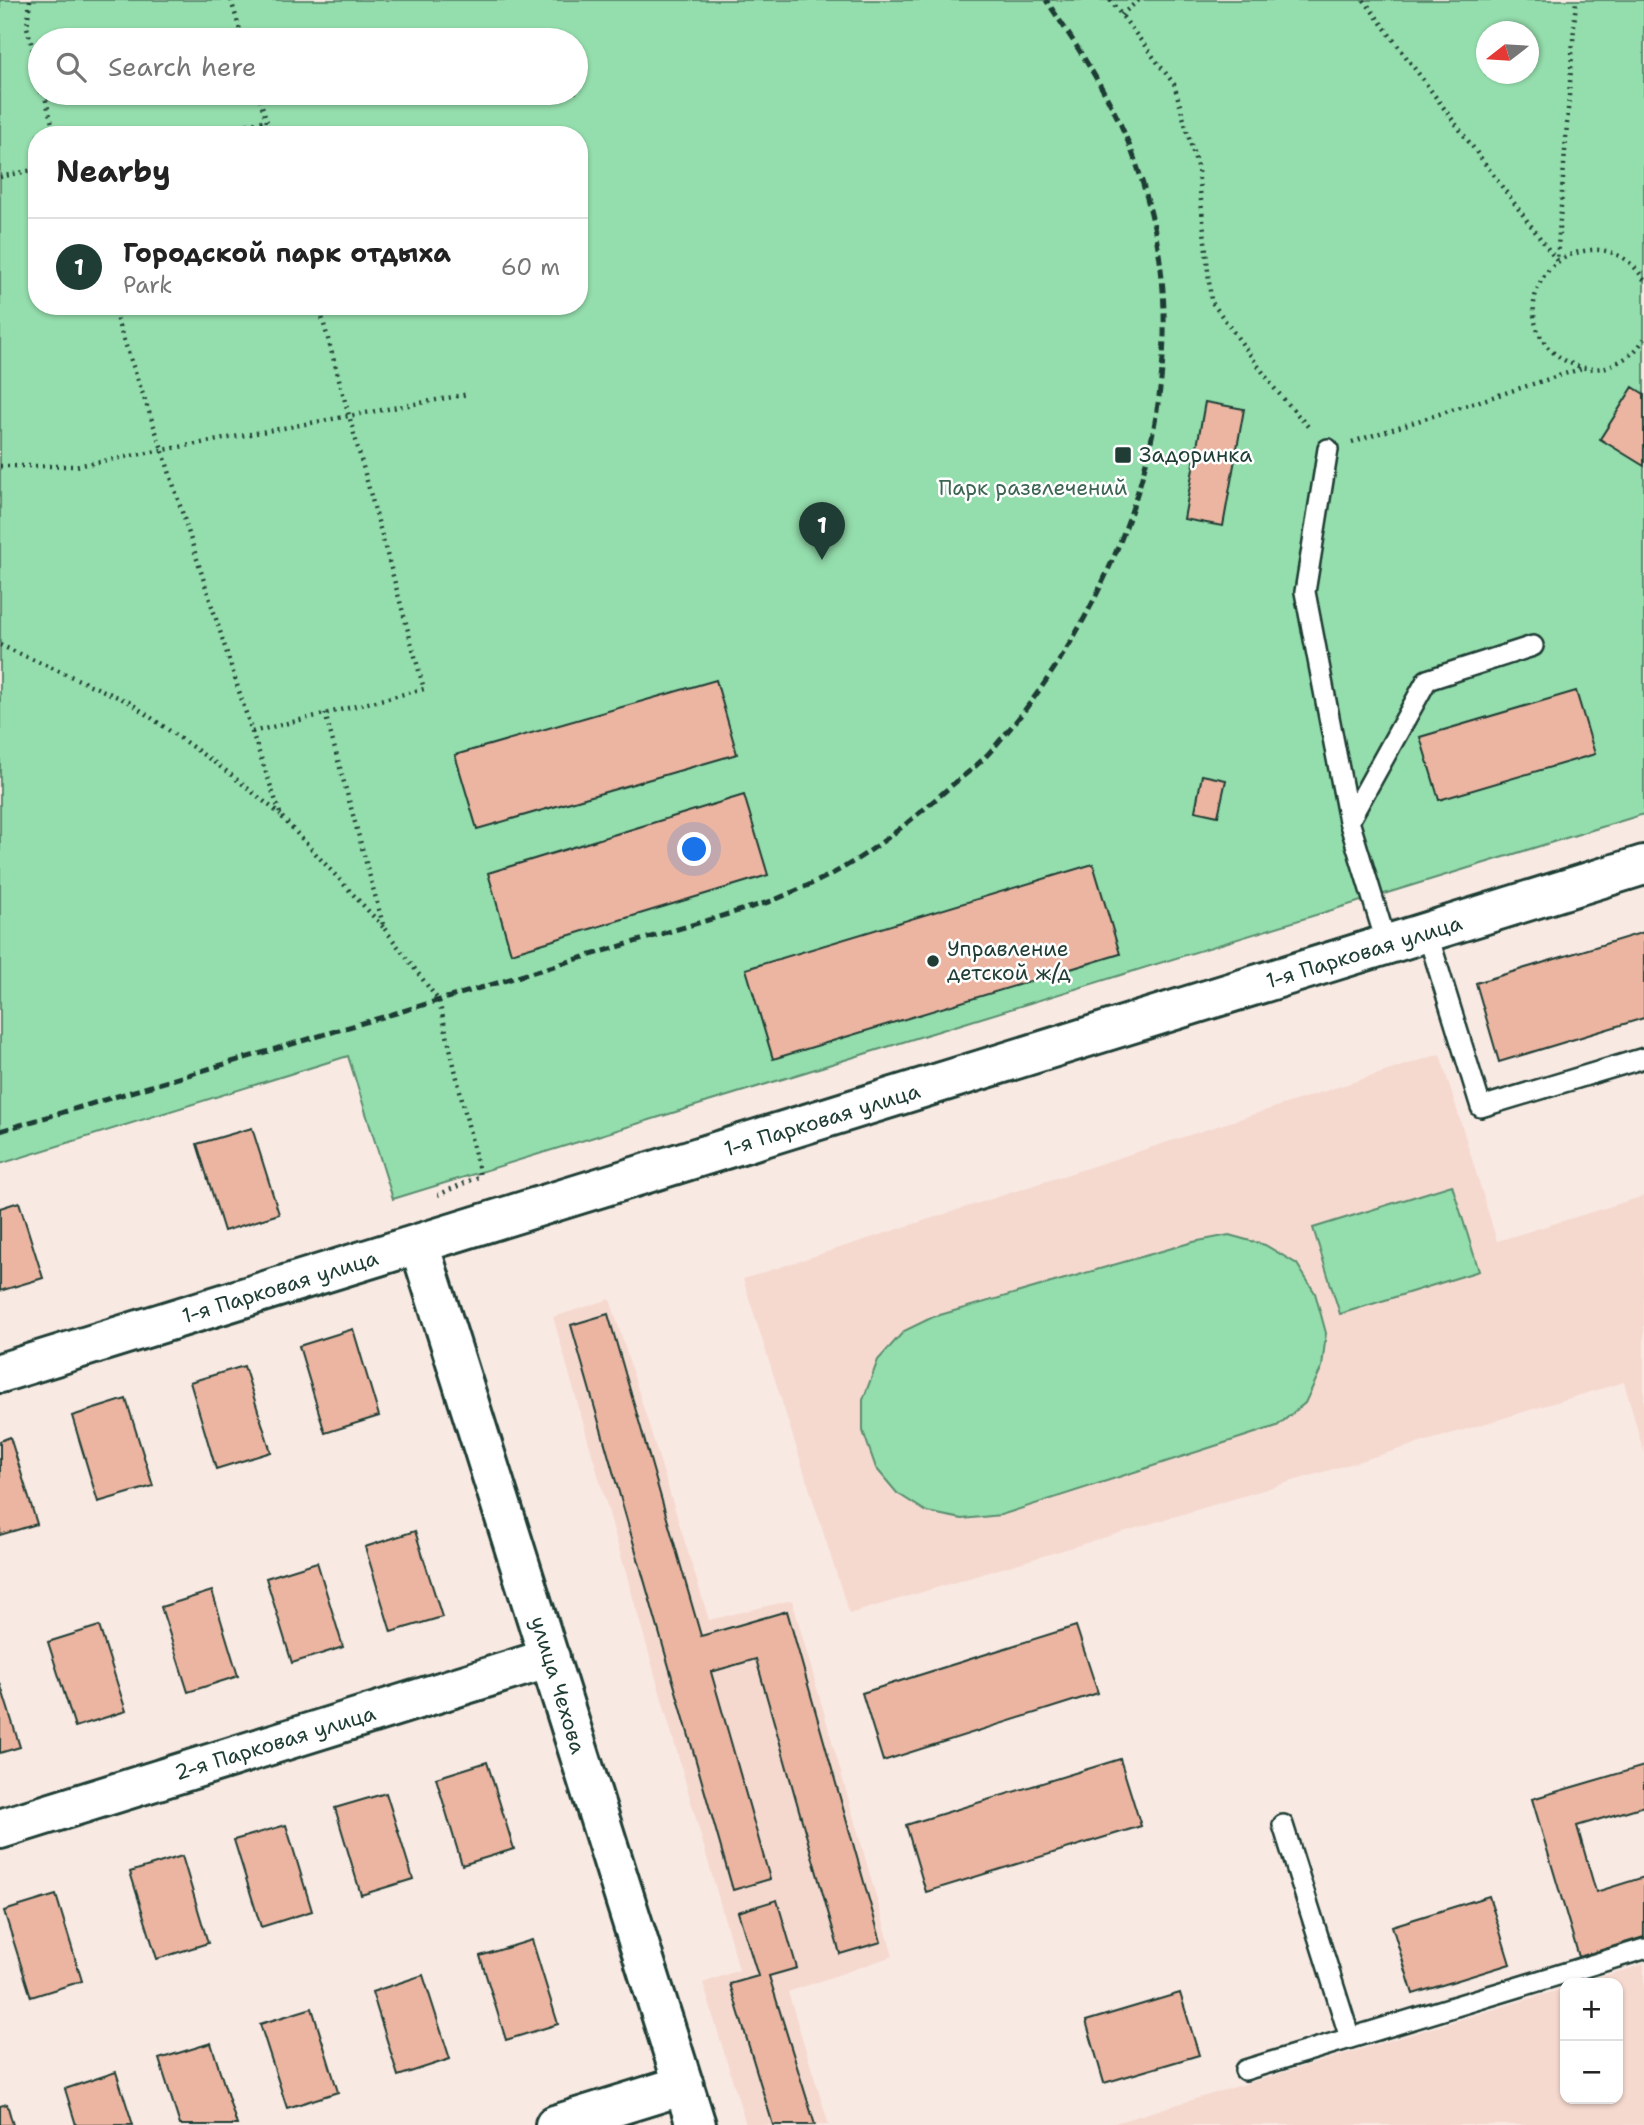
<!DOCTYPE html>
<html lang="en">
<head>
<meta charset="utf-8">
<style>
	body { margin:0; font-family:"Shantell Sans",sans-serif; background:#f2f2f2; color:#222 }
	.controls { position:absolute; right:21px; bottom:21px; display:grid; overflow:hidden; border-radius:14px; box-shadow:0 2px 5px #0004 }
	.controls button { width:63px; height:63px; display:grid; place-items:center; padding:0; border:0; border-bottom:2px solid #e0e0e0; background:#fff; color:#222; font:35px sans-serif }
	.compass { position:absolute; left:1476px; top:21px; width:63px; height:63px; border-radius:50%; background:#fff; box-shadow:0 2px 5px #0004; rotate:253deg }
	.you { position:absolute; left:695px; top:850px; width:24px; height:24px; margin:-18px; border:5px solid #fff; border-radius:50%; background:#1a73e8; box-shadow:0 0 0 10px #1a73e833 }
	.badge { display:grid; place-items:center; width:46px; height:46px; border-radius:50%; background:#1f3d34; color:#fff; font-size:23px; font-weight:700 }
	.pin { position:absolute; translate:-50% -58px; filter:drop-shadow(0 2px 4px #0008) }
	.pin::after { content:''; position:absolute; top:37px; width:24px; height:21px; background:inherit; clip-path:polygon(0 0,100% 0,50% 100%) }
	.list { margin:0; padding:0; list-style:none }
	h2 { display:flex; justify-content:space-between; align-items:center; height:91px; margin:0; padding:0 28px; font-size:30px }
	h2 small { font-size:23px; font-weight:400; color:#767676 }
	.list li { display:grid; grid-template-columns:46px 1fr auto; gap:21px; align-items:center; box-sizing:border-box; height:98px; padding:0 28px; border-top:2px solid #e0e0e0 }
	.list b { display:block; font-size:26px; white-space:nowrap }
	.list p { margin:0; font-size:23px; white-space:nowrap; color:#767676 }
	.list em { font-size:23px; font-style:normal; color:#767676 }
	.icon { flex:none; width:38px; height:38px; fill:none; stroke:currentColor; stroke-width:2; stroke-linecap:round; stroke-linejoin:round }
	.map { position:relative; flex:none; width:1644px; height:2125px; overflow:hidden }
	.search { position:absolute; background:#fff; box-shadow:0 2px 5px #0004; left:28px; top:28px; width:560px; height:77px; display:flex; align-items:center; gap:18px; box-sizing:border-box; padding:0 24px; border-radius:38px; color:#767676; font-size:26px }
	.panel { position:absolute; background:#fff; box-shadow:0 2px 5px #0004; left:28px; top:126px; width:560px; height:189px; border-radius:28px }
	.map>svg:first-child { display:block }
	.built { fill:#f5d9cf }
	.green { fill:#94ddac; stroke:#5a8d70; stroke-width:2; fill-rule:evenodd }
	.building { fill:#ecb5a1; stroke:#1f3d34; stroke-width:2 }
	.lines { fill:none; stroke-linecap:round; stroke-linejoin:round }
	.service-casing { stroke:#1f3d34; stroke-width:24 }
	.minor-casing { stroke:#1f3d34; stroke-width:44 }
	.path { stroke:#1f3d34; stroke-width:4.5; stroke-dasharray:2 5; stroke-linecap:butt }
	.service { stroke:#fff; stroke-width:19 }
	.minor { stroke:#fff; stroke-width:38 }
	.rail { stroke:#1f3d34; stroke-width:5; stroke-dasharray:10 5; stroke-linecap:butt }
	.poi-dot { fill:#1f3d34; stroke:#fff; stroke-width:2.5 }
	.labels { text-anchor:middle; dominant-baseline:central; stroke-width:5; stroke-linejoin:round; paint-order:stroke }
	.poi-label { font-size:21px; fill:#1f3d34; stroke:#fff; text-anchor:start }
	.park-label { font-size:21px; fill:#3c6552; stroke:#fff }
	.street-label { font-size:21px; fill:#1f3d34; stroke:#fff }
</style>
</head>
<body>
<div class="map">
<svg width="1644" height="2125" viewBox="0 0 1644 2125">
	<rect width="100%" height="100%" fill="#f9e9e3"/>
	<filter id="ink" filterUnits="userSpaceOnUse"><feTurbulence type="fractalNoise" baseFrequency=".0143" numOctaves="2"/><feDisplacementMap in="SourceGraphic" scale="14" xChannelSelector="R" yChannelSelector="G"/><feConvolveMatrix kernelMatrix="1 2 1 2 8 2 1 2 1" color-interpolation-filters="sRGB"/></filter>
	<g filter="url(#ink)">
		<path class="built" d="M1440,1054L1497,1241L1644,1196V1453L1624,1382L849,1614L743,1279Z
			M610,1299L709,1620L792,1600L893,1956L788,1992L829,2125H746L703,1983L739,1970L553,1317Z
			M1644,1964V2125H1108L1565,1988V2099H1618V1983H1580Z"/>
		<path class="green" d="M0,0H1644V814L393,1199L348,1056L0,1164ZM1486,32H1528V74H1486ZM40,40H576V93H40ZM37,135H579V306H37Z
			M1452,1185L1479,1271L1340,1314L1313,1228Z
			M1229,1235L1265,1245L1297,1264L1315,1293L1326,1333L1322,1367L1305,1403L1277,1426L1001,1515L962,1519L927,1512L897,1493L876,1468L863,1431V1400L878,1360L904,1331L933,1317L1193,1242Z"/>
		<path class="building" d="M1633,387L1644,394V466L1600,439Z
			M1205,402L1244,409L1223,526L1184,519Z
			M716,680L737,754L477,829L455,755Z
			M1576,691L1595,754L1439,800L1420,737Z
			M1202,775L1226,780L1218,816L1195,811Z
			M744,795L768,875L511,953L488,873Z
			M1093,864L1120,954L773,1059L746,969Z
			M1644,932V1018L1499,1062L1476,983Z
			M252,1128L279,1214L224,1231L197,1144Z
			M19,1202L43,1278L0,1291V1208Z
			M608,1314L701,1636L787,1611L881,1942L840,1954L756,1659L711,1672L770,1879L733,1890L571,1325Z
			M353,1329L379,1416L325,1433L299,1346Z
			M244,1366L271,1452L216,1469L190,1382Z
			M126,1399L153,1486L98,1502L72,1416Z
			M10,1437L37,1524L0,1535V1441Z
			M415,1531L442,1617L391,1632L365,1547Z
			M317,1562L343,1647L292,1663L266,1578Z
			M212,1591L238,1676L188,1692L161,1607Z
			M99,1626L126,1711L75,1727L48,1642Z
			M1076,1626L1098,1693L883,1761L862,1693Z
			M0,1683L20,1747L0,1753Z
			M1120,1759L1141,1826L926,1892L906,1825Z
			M487,1762L514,1849L462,1865L436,1778Z
			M1644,1766V1806L1577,1826L1596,1892L1644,1877V1937L1579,1957L1532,1799Z
			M386,1793L413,1879L361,1895L335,1808Z
			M286,1825L312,1911L261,1927L234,1840Z
			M182,1856L208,1943L157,1959L130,1872Z
			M56,1895L82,1981L31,1997L4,1911Z
			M1489,1896L1510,1964L1413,1994L1392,1926Z
			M777,1900L797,1968L769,1976L815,2125H773L730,1984L758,1976L738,1912Z
			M532,1940L558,2024L506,2040L480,1956Z
			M423,1975L450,2059L398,2076L372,1992Z
			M1180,1993L1199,2055L1104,2083L1086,2021Z
			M312,2008L338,2092L287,2108L260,2024Z
			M211,2043L237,2125H180L159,2059Z
			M116,2072L133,2125H76L65,2089Z
			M7,2104L13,2125H0V2106Z"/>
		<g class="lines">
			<g class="service-casing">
				<path id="service" d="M1328,449L1305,592L1349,821L1387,945
					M1349,821L1427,680L1533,646
					M1427,932L1481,1107L1644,1058
					M1283,1825L1350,2038
					M1245,2070L1644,1949"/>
			</g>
			<g class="minor-casing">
				<path id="minor" d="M419,1244L696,2125
					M0,1373L1644,865
					M0,1829L550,1658
					M555,2125L684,2085"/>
			</g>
			<path class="path" d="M30,0L27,27L40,78
				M231,0L243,40
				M1110,0L1174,84L1198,170L1211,301L1275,389L1311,430
				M1364,0L1557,261L1576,0
				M1121,15L1139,0
				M44,93L55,135
				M258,93L271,135
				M199,135L267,120
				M0,177L37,169
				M1644,280C1634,262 1613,248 1591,250C1524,256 1512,342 1575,365C1585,369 1596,370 1606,367C1623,361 1635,354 1644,339
				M112,306L162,449L252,732L281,816L384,928
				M1352,442L1583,368
				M0,466H76L469,394
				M0,645L129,702L225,770L281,815
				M325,713L384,928L439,1001L480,1176L438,1195
				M252,732L424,689L319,306"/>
			<use href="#service" class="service"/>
			<use href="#minor" class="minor"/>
			<path class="rail" d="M0,1131L772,901C792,892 813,884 832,874C875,851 914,818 951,786C963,776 977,766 988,754C1103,628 1181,441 1161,269C1156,221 1138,160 1117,117C1097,76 1071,37 1046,0"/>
		</g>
	</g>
	<g class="poi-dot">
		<rect x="1114" y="446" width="18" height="18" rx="3.5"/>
		<circle cx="933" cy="961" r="7"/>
	</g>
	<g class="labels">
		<g class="poi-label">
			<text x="1139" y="455">Задоринка</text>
			<text x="947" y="949">Управление<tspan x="947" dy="24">детской ж/д</tspan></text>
		</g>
		<g class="park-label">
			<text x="1033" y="488">Парк развлечений</text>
		</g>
		<g class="street-label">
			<text transform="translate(1364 952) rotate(-17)">1-я Парковая улица</text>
			<text transform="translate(822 1120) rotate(-17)">1-я Парковая улица</text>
			<text transform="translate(280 1287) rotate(-17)">1-я Парковая улица</text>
			<text transform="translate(558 1685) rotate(73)">улица Чехова</text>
			<text transform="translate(275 1743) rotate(-17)">2-я Парковая улица</text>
		</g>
	</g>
</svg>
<div class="controls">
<button>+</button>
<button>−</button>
</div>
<svg class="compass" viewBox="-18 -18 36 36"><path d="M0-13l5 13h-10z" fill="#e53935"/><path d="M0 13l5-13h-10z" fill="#767676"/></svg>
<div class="you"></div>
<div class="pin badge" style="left:822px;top:560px">1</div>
<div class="search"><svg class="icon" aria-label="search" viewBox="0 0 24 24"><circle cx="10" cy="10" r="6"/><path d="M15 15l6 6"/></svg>Search here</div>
<section class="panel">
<h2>Nearby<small></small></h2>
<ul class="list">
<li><span class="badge">1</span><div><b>Городской парк отдыха</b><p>Park</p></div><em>60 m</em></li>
</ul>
</section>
</div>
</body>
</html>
